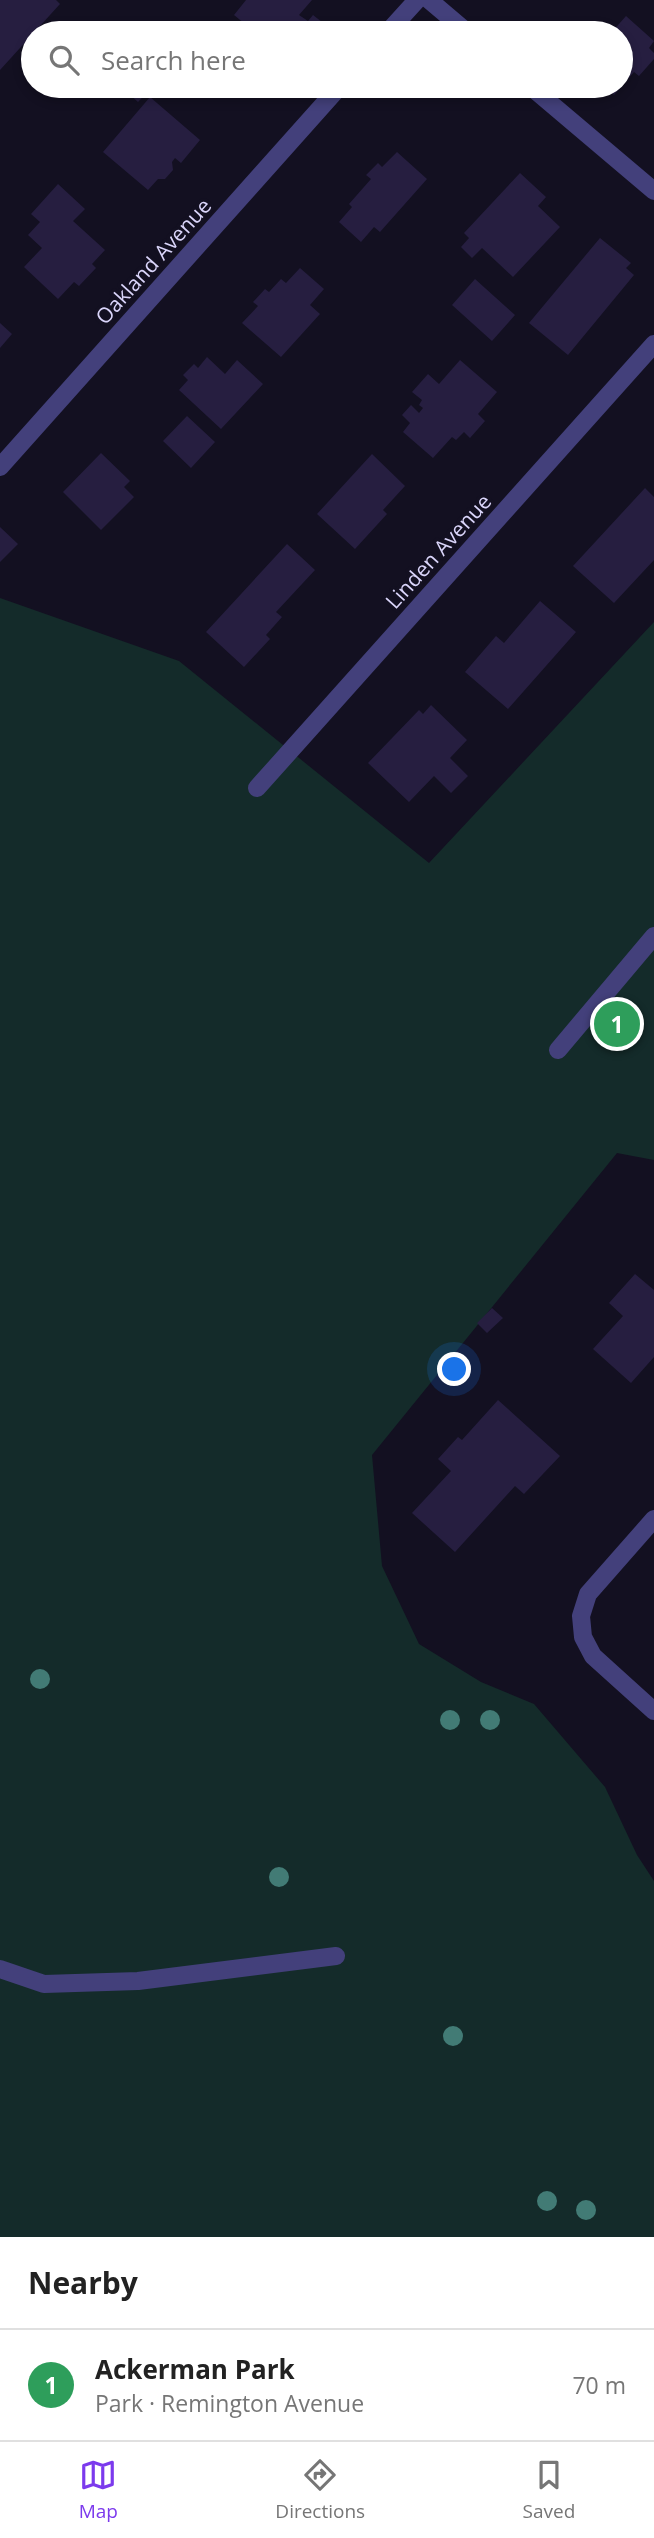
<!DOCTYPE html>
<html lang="en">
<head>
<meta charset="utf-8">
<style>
	body { margin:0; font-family:"Open Sans",sans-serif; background:#f2f2f2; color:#222 }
	.you { position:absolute; left:455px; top:1370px; width:24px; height:24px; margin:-18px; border:5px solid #fff; border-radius:50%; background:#1a73e8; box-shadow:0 0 0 10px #1a73e833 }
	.badge { display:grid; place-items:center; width:46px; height:46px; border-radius:50%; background:#7c3aed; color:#fff; font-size:23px; font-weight:700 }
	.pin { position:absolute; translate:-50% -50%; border:4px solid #fff; box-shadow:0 2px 7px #0006 }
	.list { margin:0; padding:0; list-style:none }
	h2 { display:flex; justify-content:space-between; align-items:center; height:91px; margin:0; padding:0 28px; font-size:30px }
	h2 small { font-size:23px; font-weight:400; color:#767676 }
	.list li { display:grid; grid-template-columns:46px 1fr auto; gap:21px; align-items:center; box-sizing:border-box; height:112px; padding:0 28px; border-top:2px solid #e0e0e0 }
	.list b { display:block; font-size:26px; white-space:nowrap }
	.list p { margin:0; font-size:23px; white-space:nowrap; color:#767676 }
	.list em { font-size:23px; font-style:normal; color:#767676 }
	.icon { flex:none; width:38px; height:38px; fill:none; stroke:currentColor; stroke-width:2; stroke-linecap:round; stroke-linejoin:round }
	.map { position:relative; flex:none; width:654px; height:2237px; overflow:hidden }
	.search { position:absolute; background:#fff; box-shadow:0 4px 10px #0003; left:21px; right:21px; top:21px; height:77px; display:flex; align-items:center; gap:18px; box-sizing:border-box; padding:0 24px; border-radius:38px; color:#767676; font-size:26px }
	.sheet { height:203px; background:#fff }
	nav { display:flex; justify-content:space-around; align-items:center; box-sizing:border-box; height:98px; border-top:2px solid #e0e0e0; background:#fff; font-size:19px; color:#767676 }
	nav a { display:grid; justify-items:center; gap:4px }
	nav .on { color:#7c3aed }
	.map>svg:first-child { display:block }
	.green { fill:#142b2a }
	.building { fill:#261e40 }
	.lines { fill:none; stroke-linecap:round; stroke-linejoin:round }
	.service { stroke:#43407b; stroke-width:18 }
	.minor { stroke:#43407b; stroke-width:18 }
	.tree { fill:#427b75 }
	.labels { text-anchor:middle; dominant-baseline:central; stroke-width:7; stroke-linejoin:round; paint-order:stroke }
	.street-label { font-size:21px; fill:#dad5fa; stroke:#131021 }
</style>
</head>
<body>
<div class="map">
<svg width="654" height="2237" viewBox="0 0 654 2237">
	<rect width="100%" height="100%" fill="#131021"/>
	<path class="green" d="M0,598L179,661L429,863L654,622V1160L617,1153L372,1455L382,1566L419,1644L481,1682L534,1704L605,1787L637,1855L654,1881V2237H0Z"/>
	<path class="building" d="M0,0H56L60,4L0,70Z
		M246,0H312L299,15L308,21L313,15L336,33H256L234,15Z
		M626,16L654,41L649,48L654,53V59L639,76L634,72L614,95L604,86H621V33H611Z
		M120,86H153L138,102Z
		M150,97L200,140L181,163L175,158L172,162L173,170L165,179H158L148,190L103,152Z
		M397,152L427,179L380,232L374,227L361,242L339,222L352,207L349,204L371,179L366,175L378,163L382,167Z
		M520,173L546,197L538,206L560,227L513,277L482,248L472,258L461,247L469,238L464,233Z
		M58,184L85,209L73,221L105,250L92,264L96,268L79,286L74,282L58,299L24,267L42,248L28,235L40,222L31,214Z
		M600,238L631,263L626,268L634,275L568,355L529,323Z
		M300,268L324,289L310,305L320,314L281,357L242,323L258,306L253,302L265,289L269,292L281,279L286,283Z
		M475,279L515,315L492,341L452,305Z
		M0,323L12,334L0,348Z
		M207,357L225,374L237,360L263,384L221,429L179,390L188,380L183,375L194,364L198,368Z
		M460,360L497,392L478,414L485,421L470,438L464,432L456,440L452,437L433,458L403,432L410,423L402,415L411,405L419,413L423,408L419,405L422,400L412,392L428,374L439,384Z
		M187,416L215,442L191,468L163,441Z
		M101,453L130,481L124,487L134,497L101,530L63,492Z
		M372,454L405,486L383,510L387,514L355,549L317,514Z
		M645,488L654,497V560L614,603L573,566Z
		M0,527L18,544L0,562Z
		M287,544L315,570L276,612L282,617L266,635L270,639L244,667L206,632Z
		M540,601L576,632L508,709L465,672L496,636L504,643Z
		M431,705L467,740L450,758L468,776L451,793L434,776L409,802L368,763L419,710L423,714Z
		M635,1274L654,1290V1357L631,1383L593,1349L623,1316L609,1303Z
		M492,1308L503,1318L487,1333L477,1323Z
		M498,1400L560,1456L524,1494L515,1486L455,1552L412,1513L451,1471L438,1459L458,1437L462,1440Z"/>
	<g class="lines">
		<path class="service" d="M0,1969L44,1984L138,1981L336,1956"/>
		<path class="minor" d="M429,0L468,33
			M387,33L417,0
			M530,86L654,191
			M0,467L340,86
			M257,788L654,344
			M558,1050L654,936
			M654,1519L588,1594L581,1616L583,1637L593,1656L654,1711"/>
	</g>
	<g class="tree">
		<circle cx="40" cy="1679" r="10"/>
		<circle cx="450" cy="1720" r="10"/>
		<circle cx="490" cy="1720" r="10"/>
		<circle cx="279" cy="1877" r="10"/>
		<circle cx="453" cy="2036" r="10"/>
		<circle cx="547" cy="2201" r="10"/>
		<circle cx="586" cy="2210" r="10"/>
	</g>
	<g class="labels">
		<g class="street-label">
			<text transform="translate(153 261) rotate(-48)">Oakland Avenue</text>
			<text transform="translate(438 551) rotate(-48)">Linden Avenue</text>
		</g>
	</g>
</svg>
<div class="you"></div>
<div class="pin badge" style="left:617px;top:1024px;background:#2e9e5b">1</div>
<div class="search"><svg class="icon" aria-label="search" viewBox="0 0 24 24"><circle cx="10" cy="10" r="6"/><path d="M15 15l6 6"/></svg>Search here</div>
</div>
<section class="sheet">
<h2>Nearby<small></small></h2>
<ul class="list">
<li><span class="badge" style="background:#2e9e5b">1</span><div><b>Ackerman Park</b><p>Park · Remington Avenue</p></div><em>70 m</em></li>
</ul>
</section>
<nav>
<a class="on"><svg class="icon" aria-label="map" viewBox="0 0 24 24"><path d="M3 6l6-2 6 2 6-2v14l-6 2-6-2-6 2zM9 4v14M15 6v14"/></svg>Map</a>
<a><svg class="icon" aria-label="directions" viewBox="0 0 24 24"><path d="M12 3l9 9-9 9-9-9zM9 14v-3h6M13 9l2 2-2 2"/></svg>Directions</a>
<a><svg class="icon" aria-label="saved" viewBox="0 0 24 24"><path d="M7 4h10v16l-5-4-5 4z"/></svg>Saved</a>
</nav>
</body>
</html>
